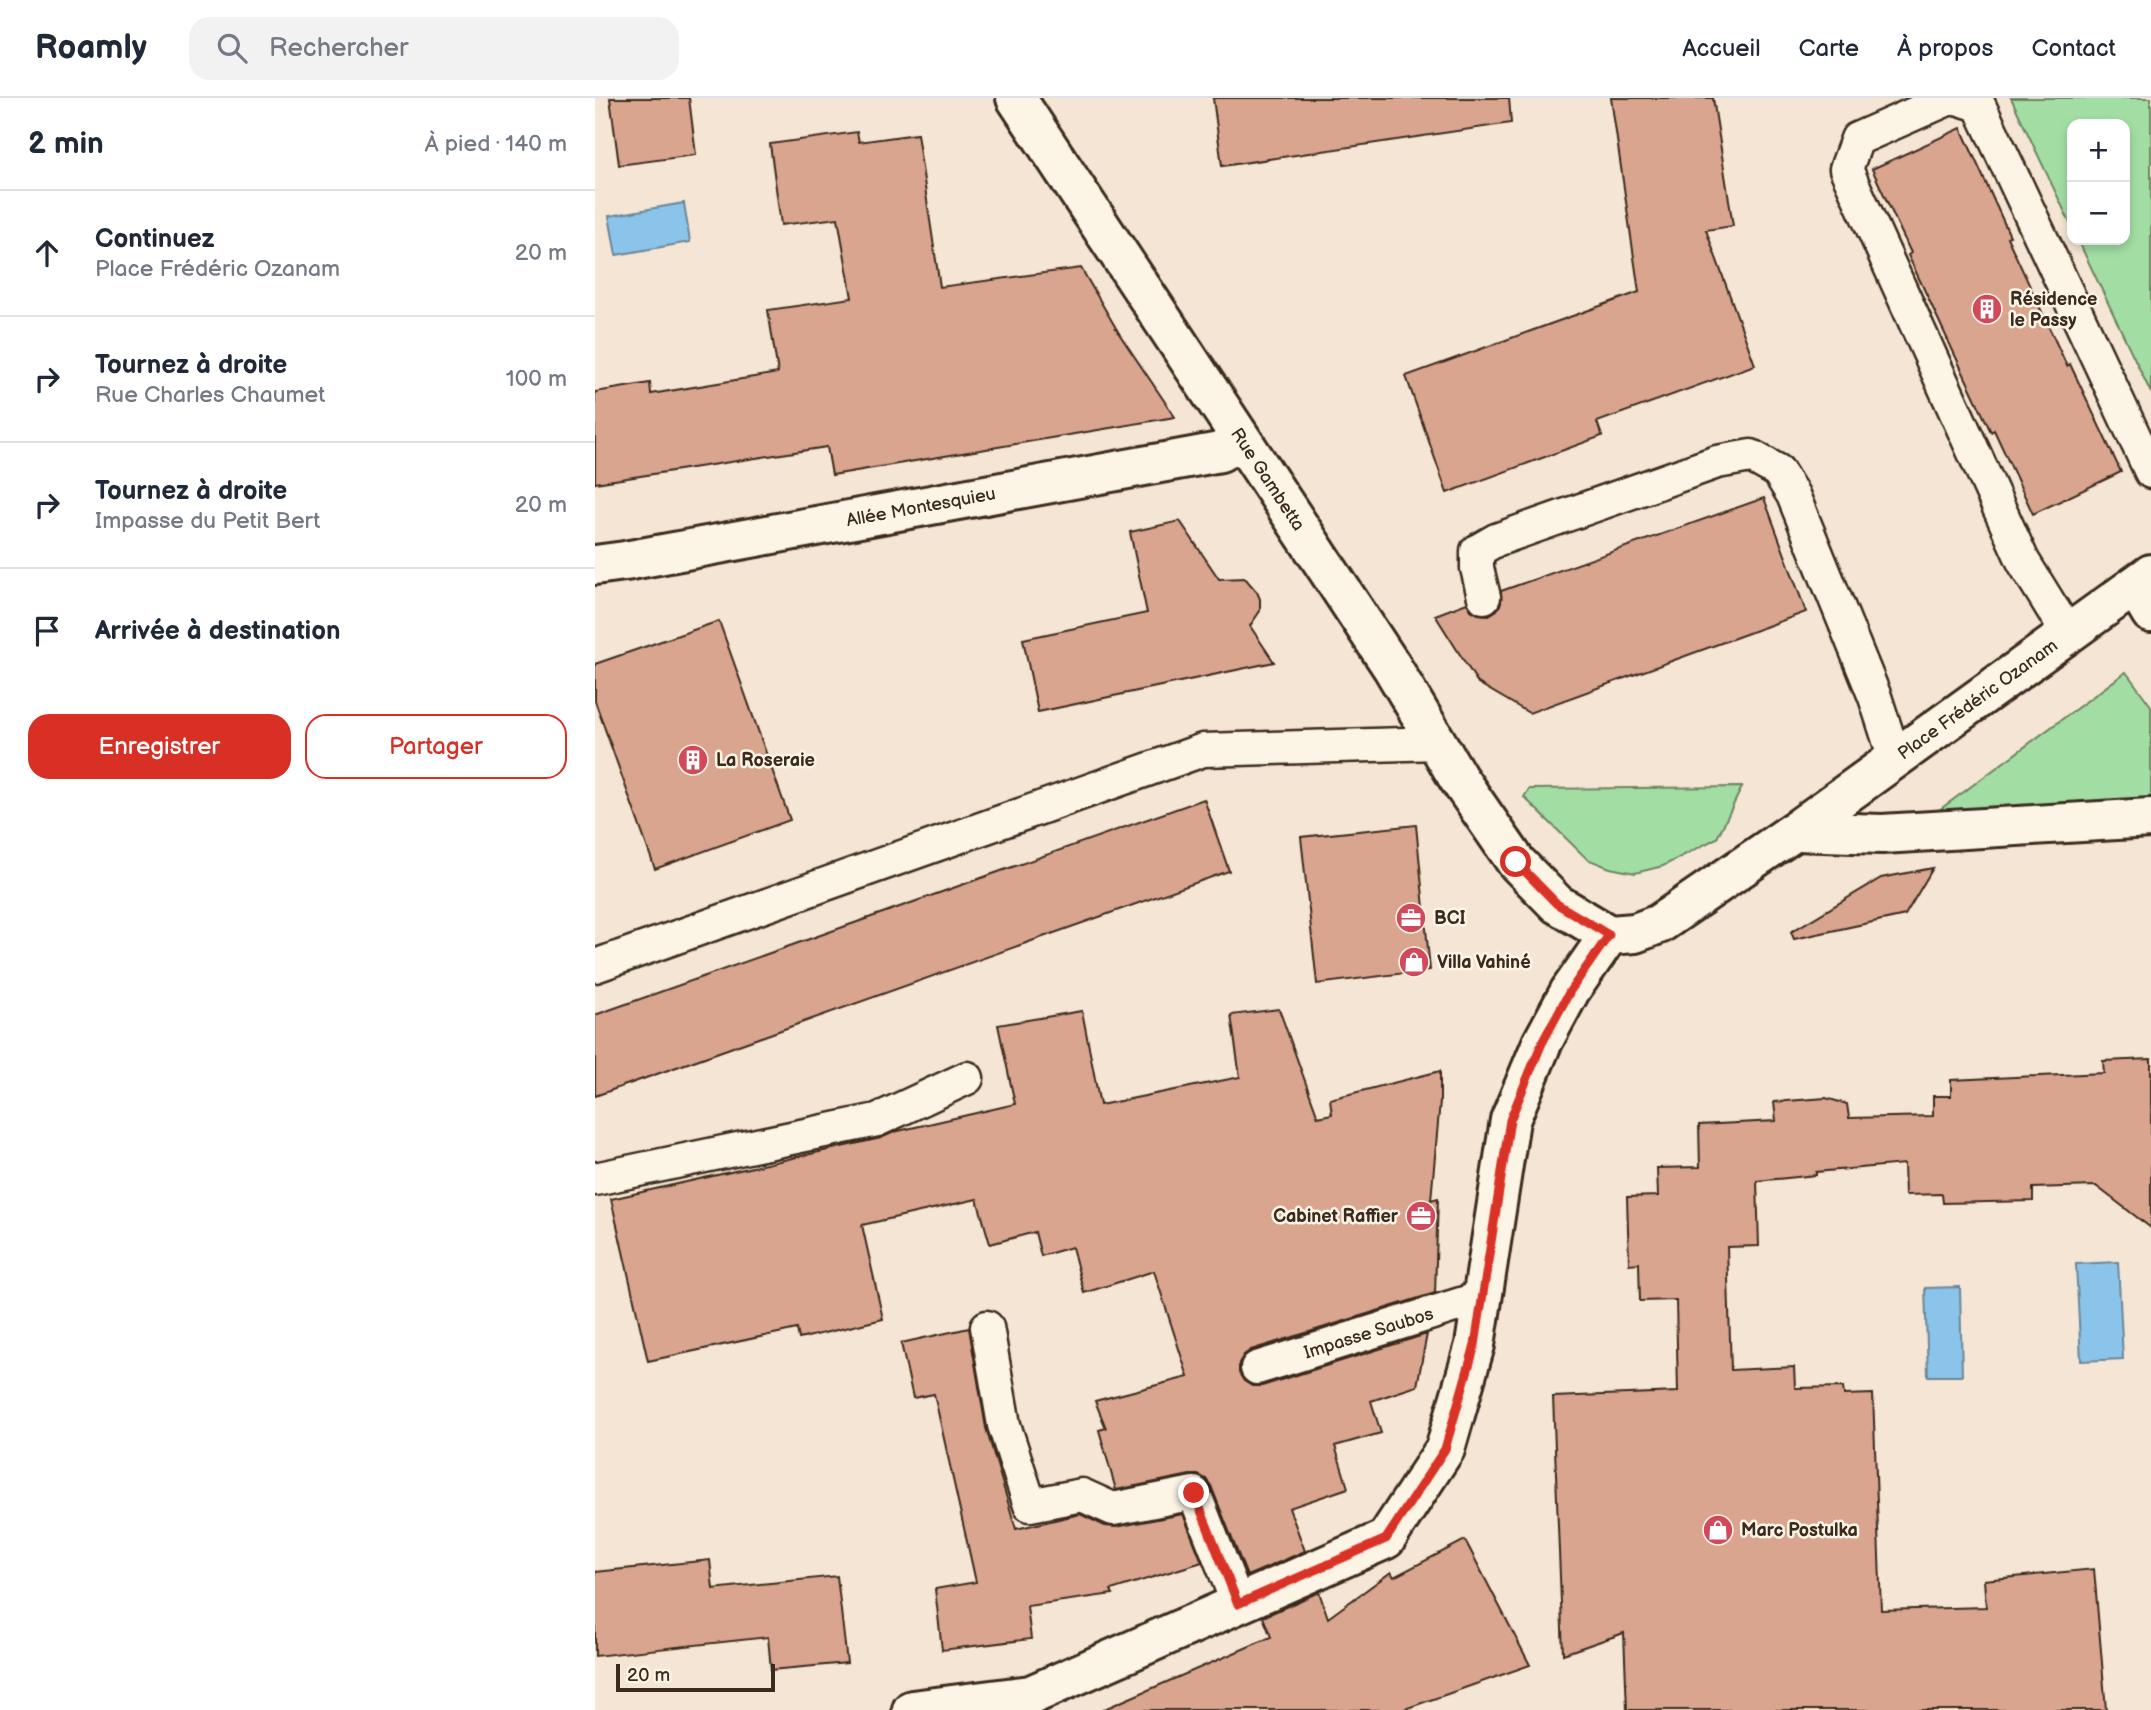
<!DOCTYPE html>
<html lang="fr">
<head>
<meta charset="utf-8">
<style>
	body { margin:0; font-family:"Balsamiq Sans",sans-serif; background:#f2f2f3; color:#1f2937 }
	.controls { position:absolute; right:21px; top:21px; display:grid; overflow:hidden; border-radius:14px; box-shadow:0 4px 10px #0003 }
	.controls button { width:63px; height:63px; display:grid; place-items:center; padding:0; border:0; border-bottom:2px solid #e0e1e3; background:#fff; color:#1f2937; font:35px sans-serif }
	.scale { position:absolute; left:21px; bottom:18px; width:159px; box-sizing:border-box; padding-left:7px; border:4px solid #3b2a1e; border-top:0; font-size:19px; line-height:24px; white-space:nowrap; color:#3b2a1e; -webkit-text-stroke:5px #fcf5e5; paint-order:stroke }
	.stop { position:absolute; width:21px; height:21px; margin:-16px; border:5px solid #d93025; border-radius:50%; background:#fff }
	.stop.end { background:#d93025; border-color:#fff; box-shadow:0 2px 7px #0008 }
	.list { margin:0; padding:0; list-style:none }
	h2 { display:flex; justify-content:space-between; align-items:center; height:91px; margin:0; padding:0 28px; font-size:30px }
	h2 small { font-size:23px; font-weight:400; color:#747a83 }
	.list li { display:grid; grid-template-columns:46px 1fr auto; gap:21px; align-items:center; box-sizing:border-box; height:126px; padding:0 28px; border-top:2px solid #e0e1e3 }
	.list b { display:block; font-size:26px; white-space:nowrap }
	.list p { margin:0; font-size:23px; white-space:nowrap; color:#747a83 }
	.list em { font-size:23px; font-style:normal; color:#747a83 }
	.actions { display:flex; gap:14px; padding:21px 28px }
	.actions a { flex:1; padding:16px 0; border:2px solid #d93025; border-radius:21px; text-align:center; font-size:24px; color:#d93025 }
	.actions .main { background:#d93025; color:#fff }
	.icon { flex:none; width:38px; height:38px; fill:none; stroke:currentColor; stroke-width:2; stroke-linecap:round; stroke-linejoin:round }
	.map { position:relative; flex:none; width:1556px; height:1612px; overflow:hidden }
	header { display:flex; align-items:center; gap:42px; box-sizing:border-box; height:98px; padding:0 35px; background:#fff; border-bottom:2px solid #e0e1e3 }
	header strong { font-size:33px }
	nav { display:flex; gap:38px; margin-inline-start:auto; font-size:24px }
	.search { width:490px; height:63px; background:#f2f2f3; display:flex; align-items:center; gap:18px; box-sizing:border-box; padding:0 24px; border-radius:21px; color:#747a83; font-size:26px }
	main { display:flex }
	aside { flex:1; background:#fff }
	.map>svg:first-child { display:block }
	.green { fill:#a2dea4; stroke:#6e8461; stroke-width:2 }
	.water { fill:#8bc4ea; stroke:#6b8698; stroke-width:2 }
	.building { fill:#daa58e; stroke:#3b2a1e; stroke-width:2 }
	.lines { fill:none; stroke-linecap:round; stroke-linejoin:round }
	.lane-casing { stroke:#3b2a1e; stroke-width:37 }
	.street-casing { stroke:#3b2a1e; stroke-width:44 }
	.secondary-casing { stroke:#3b2a1e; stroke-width:44 }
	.lane { stroke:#fcf5e5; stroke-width:32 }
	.street { stroke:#fcf5e5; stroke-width:38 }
	.secondary { stroke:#fcf5e5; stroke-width:38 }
	.route { stroke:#d93025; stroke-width:9 }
	.labels { text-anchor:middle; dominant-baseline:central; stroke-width:5; stroke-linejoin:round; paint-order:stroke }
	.poi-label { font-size:18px; font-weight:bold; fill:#3b2a1e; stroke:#fcf5e5; text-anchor:start }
	.street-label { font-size:18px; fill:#3b2a1e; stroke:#fcf5e5 }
</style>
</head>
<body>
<header>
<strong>Roamly</strong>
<div class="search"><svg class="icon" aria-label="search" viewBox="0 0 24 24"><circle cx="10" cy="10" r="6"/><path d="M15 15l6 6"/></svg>Rechercher</div>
<nav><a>Accueil</a><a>Carte</a><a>À propos</a><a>Contact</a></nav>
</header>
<main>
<aside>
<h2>2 min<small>À pied · 140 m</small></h2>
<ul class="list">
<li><svg class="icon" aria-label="ahead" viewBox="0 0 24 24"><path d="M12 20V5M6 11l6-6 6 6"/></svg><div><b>Continuez</b><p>Place Frédéric Ozanam</p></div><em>20 m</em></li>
<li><svg class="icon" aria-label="right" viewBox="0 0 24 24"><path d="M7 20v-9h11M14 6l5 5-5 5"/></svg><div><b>Tournez à droite</b><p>Rue Charles Chaumet</p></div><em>100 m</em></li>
<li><svg class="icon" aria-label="right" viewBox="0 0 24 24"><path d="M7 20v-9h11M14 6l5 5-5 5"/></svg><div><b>Tournez à droite</b><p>Impasse du Petit Bert</p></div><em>20 m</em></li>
<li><svg class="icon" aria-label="arrive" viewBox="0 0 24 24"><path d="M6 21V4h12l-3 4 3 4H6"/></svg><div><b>Arrivée à destination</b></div></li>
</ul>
<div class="actions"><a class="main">Enregistrer</a><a>Partager</a></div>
</aside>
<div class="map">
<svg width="1556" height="1612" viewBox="0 0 1556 1612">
	<rect width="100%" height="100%" fill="#f5e5d4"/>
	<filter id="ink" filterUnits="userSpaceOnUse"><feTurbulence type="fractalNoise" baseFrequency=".0143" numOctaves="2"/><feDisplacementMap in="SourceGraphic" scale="14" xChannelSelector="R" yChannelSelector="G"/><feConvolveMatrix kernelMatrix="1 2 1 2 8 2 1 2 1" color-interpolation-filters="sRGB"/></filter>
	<g filter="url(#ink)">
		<path class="green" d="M1416,0H1556V295L1483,142H1530V26H1477V129Z
			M1531,574L1556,608V700L1381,721H1332Z
			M1147,689L1122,740L1068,768L1040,775L1015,770L992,761L929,699L934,691Z"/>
		<path class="water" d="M89,105L95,144L21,157L14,118Z
			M1523,1164L1528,1261L1486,1263L1481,1166Z
			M1365,1189L1367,1278H1333L1330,1190Z"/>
		<path class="building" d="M15,0H94L101,57L24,67Z
			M618,0H914L916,25L627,68Z
			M1016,0H1118L1138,128L1111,132L1160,267L1002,324L1007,338L852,395L811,278L1044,194Z
			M1366,30L1415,138L1412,139L1472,268L1475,266L1526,374L1438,416L1399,332L1396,334L1313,157L1316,155L1277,71Z
			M262,34L264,44L322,36L345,189L486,170L525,237L580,319L237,377L232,349L0,385V294L55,285L56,296L183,275L173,212L257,200L243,120L186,127L175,46Z
			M1169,400L1211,514L934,615L883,585L840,517L872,505L876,512L883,516L894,517L902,512L906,505V493Z
			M585,423L624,481L650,480L662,494L665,501V513L655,528L679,564L443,614L428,541L552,515L535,434Z
			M124,523L195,722L60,771L0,603V566Z
			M609,701L634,773L0,998V917Z
			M821,727L835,872L722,886L706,739Z
			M1338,770L1310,817L1199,841L1196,834L1286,780Z
			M684,911L723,1019L737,1016L735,1001L845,973V1003L836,1102L843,1100L840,1195L656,1252L649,1257L644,1265V1275L649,1283L657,1288H667L832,1236L822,1288L776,1303L786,1335L740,1348L753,1390L694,1410L710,1453L652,1478L616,1388L611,1381L603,1377H595L521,1392L504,1332L511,1330L500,1303L593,1279L559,1173L489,1195L477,1149L446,1158L440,1134L395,1146L382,1101L267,1127L288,1221L204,1241L202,1231L53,1263L16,1101L286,1040L299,1034L420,1006L403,927L487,913L505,1007L645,979L636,917Z
			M1556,961V1130L1501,1088L1438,1090V1103L1348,1105L1347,1096L1310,1097L1309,1066L1221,1074V1077L1162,1083L1164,1148L1132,1149L1136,1272L1199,1269L1200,1290L1248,1289L1249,1297L1278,1296L1286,1512L1391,1509L1389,1482L1499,1471L1511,1612H1032L1029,1535L968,1556L958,1299L1083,1294L1081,1202L1045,1203L1044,1165L1034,1166L1032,1099L1063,1098L1062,1070L1105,1069L1104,1027L1181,1023L1179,1004L1231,1000L1252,1006L1254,1020L1338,1018V998H1356V982L1509,975L1508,963Z
			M374,1230L391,1330L421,1431L485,1416L510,1428L521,1429L588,1416L607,1464L516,1492L518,1496L432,1508L436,1541L347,1552L340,1491L381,1484L339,1296L318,1300L306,1245Z
			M870,1442L935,1567L807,1612H507L676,1539L668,1519L724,1494L733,1520L796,1474L799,1479Z
			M115,1462L118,1491L242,1478L252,1565L176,1572L173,1539L0,1558V1474Z"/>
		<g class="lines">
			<g class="lane-casing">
				<g id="lane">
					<path d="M1355,0L1262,41L1251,71L1428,463L1473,536"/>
					<path d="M1362,0L1384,7L1556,374"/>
					<path d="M889,499L882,470V453L901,442L1122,364L1156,358L1183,373L1198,397L1280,599L1300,661"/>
					<path d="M0,868L608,652L844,645"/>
					<path d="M0,1081L282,1022L372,980"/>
					<path d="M392,1229L409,1327L435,1407L487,1397L518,1411L599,1395L643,1506"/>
					<path id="s1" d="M662,1270L885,1200"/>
				</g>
			</g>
			<g class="street-casing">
				<g id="street">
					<path id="s2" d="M0,467L30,463L625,354L646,341"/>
					<path d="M1540,488L1556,515"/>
					<path d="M1200,733L1287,736L1556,720"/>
				</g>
			</g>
			<g class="secondary-casing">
				<g id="secondary">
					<path id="s3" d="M421,0L797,569L863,680L921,764L962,806L1014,837L1040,835L1064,826L1200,733L1556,476"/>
					<path d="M317,1612L436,1597L791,1441L850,1351L880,1247L915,1022L947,945L975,893L1014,837"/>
				</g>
			</g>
			<use href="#lane" class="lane"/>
			<use href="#street" class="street"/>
			<use href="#secondary" class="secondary"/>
		</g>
	</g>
	<g class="lines" filter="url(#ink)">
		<path class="route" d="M599,1395L643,1506L791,1441L850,1351L880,1247L915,1022L947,945L975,893L1014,837L962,806L921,764"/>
	</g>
	<defs>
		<g id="building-disc" transform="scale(1.575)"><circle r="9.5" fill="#d1495b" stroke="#fcf5e5"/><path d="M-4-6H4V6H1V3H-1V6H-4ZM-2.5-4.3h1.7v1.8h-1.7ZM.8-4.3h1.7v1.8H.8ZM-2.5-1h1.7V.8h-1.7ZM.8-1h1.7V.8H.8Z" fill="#fff"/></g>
		<g id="office-disc" transform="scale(1.575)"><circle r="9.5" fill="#d1495b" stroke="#fcf5e5"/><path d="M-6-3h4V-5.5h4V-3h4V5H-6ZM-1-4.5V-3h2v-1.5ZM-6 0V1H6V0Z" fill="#fff"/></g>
		<g id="shop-disc" transform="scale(1.575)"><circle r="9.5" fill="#d1495b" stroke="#fcf5e5"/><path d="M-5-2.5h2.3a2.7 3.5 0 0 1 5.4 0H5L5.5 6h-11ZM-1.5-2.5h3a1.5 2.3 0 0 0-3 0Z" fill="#fff"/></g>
	</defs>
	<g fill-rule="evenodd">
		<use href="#building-disc" x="1392" y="211"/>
		<use href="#building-disc" x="98" y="662"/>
		<use href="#office-disc" x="816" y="820"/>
		<use href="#shop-disc" x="819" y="864"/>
		<use href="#office-disc" x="826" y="1118"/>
		<use href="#shop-disc" x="1123" y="1432"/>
	</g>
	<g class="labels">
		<g class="poi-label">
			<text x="1415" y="201">Résidence<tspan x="1415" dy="21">le Passy</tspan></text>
			<text x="121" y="662">La Roseraie</text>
			<text x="839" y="820">BCI</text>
			<text x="842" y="864">Villa Vahiné</text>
			<text x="803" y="1118" text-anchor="end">Cabinet Raffier</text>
			<text x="1146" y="1432">Marc Postulka</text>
		</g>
		<g class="street-label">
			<text stroke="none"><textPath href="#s3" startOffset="457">Rue Gambetta</textPath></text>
			<text stroke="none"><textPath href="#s2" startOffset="331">Allée Montesquieu</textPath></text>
			<text stroke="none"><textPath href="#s3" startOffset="1474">Place Frédéric Ozanam</textPath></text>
			<text stroke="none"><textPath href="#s1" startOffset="117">Impasse Saubos</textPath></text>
		</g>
	</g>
</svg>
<div class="controls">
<button>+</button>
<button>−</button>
</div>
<div class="scale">20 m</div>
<div class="stop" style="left:921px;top:764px"></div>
<div class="stop end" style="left:599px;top:1395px"></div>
</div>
</main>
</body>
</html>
